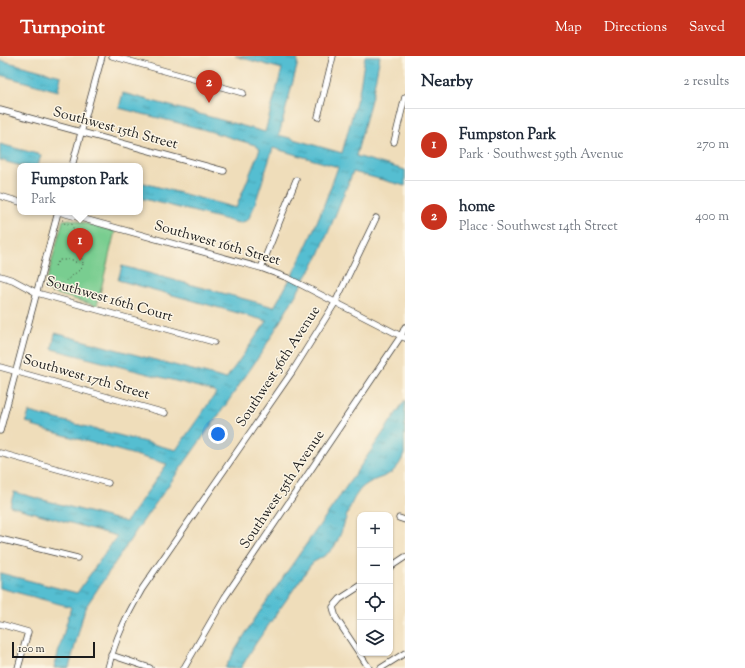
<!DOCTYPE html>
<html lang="en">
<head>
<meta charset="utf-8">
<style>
	body { margin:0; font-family:"Sorts Mill Goudy",serif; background:#f2f2f3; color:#1f2937 }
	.controls { position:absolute; right:12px; bottom:12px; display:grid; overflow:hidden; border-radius:8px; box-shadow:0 1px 3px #0004 }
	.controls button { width:36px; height:36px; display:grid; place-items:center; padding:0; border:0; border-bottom:1px solid #e0e1e3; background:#fff; color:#1f2937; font:20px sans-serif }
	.scale { position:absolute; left:12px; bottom:10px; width:83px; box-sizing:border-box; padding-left:4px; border:2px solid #1c1c1c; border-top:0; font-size:11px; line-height:14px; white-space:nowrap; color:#1c1c1c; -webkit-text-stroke:3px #fcf5e5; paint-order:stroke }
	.you { position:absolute; left:218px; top:378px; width:14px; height:14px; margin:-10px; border:3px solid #fff; border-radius:50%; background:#1a73e8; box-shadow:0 0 0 6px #1a73e833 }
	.badge { display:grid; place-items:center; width:26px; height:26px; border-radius:50%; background:#c8321e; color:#fff; font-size:13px; font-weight:700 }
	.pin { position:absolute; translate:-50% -33px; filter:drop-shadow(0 1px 2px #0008) }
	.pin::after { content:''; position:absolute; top:21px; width:14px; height:12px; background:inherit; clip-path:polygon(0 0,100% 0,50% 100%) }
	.popup { position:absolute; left:17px; top:107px; width:126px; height:52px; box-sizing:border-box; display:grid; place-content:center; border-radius:8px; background:#fff; filter:drop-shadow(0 1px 3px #0005); font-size:13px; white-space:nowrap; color:#747a83 }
	.popup b { font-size:15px; color:#1f2937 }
	.popup::after { content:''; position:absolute; left:50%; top:100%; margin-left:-8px; border:8px solid transparent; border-top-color:#fff }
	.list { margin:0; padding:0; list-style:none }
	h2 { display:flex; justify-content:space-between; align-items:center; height:52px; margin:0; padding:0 16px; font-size:17px }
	h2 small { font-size:13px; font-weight:400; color:#747a83 }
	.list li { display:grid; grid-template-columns:26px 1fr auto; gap:12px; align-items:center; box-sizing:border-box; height:72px; padding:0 16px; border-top:1px solid #e0e1e3 }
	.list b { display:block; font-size:15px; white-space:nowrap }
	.list p { margin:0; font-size:13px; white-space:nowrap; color:#747a83 }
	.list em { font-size:13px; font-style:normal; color:#747a83 }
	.icon { flex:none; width:22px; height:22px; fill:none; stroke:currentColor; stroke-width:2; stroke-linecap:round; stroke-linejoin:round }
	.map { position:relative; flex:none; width:405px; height:612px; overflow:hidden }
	header { display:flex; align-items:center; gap:24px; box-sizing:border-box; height:56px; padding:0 20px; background:#c8321e; color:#fff }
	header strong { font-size:19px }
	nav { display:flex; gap:22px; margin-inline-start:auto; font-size:14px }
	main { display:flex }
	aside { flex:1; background:#fff }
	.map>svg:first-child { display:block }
	.green { fill:#79cd90; stroke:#4a7456 }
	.water { fill:url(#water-ripples); stroke:#386d76 }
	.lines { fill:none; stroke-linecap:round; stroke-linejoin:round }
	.minor-casing { stroke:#3c3934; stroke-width:7 }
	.path { stroke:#3c3934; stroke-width:1; stroke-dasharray:1 3; stroke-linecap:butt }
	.minor { stroke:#fff; stroke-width:5.5 }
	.labels { text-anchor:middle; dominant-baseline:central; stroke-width:3; stroke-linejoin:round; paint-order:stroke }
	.street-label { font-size:14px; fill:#1c1c1c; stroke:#fcf5e5 }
</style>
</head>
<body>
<header>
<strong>Turnpoint</strong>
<nav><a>Map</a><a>Directions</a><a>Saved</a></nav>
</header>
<main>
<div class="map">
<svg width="405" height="612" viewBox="0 0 405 612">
	<defs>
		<pattern id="water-ripples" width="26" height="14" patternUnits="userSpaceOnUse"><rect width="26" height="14" fill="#55bed1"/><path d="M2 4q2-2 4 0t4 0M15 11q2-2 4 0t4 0" fill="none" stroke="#469aa9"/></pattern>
	</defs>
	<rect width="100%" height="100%" fill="#fcf5e5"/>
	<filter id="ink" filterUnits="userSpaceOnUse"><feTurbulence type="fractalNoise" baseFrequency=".025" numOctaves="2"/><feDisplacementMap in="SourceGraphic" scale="8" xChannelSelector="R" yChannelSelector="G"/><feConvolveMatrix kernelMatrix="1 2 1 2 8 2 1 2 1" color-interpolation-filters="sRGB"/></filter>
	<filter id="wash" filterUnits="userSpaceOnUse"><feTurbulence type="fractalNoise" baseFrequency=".012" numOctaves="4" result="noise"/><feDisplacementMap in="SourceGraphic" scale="16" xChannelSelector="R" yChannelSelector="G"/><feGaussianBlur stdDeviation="0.9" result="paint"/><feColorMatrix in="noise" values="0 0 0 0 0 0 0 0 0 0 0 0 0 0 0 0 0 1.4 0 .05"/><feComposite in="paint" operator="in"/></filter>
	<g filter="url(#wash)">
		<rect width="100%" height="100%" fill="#efddba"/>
		<path class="green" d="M70,163L115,175L97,250L44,234L63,164Z"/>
		<path class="water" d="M235,0H298L297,10L279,79L342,97L360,31L365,0H380L373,36L356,100L405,114V130L353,116L318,201L262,296L225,350L136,475L85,552L69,612H54L71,551L0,532V517L77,537L117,480L10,450L14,436L126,466L167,408L32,370L33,368L26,366L29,356L176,394L216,337L214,335L52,293L55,277L226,323L267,265L118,224L122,210L274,251C301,207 321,159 338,111L273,92L254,151L248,164L239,167L140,142V126L236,152L260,93L255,89L202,73L119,52L123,37L265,76L282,13Z
			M0,4L61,20L58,35L0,19Z
			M0,88L41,99L38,110H21L0,104Z
			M405,344L404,398C394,427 374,417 359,435C346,451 345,474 334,491C329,498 319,503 312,507L256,587L241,612H225C251,565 283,522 314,477C345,433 375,389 405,344Z"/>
	</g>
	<g filter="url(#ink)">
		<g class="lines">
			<g class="minor-casing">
				<path id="minor" d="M112,0L243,37
					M0,54L224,115
					M318,61L333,0
					M394,86L405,41
					M72,110L102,0
					M0,140L20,146
					M59,156L261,212L288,222L405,282
					M261,212L296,124
					M0,220L13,224L37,237L214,286
					M0,311L165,357
					M0,375L58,156
					M0,397L108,427
					M399,462L405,464
					M0,483L77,502
					M390,511L405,501
					M360,530L340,543L333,551L336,562L369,612
					M0,568L28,576L18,612
					M111,599L150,612
					M108,612C116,581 126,561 142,533L292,316L335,247L376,162
					M184,612L225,541L401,280L405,271
					M381,612L405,597"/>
			</g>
			<path class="path" d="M55,210L59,204H73L75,206L83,207L72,168H65L63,164H61
				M53,235L82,212L83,208"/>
			<use href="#minor" class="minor"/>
		</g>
	</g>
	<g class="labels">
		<g class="street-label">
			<text transform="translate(115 73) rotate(15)">Southwest 15th Street</text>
			<text transform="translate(217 188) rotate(16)">Southwest 16th Street</text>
			<text transform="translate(109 244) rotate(16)">Southwest 16th Court</text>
			<text transform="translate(279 311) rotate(-57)">Southwest 56th Avenue</text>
			<text transform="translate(86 322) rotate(16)">Southwest 17th Street</text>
			<text transform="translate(283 434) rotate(-56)">Southwest 55th Avenue</text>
		</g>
	</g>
</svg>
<div class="controls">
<button>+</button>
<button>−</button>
<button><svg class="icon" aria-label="locate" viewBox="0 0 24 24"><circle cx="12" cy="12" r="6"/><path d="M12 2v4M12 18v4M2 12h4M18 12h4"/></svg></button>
<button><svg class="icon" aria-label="layers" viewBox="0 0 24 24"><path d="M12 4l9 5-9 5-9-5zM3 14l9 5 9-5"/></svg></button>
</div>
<div class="scale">100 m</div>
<div class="you"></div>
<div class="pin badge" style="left:80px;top:205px">1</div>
<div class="popup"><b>Fumpston Park</b>Park</div>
<div class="pin badge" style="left:209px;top:47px">2</div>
</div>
<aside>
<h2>Nearby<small>2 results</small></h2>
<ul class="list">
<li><span class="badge">1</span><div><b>Fumpston Park</b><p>Park · Southwest 59th Avenue</p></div><em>270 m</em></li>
<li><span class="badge">2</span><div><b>home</b><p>Place · Southwest 14th Street</p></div><em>400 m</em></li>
</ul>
</aside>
</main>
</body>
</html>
